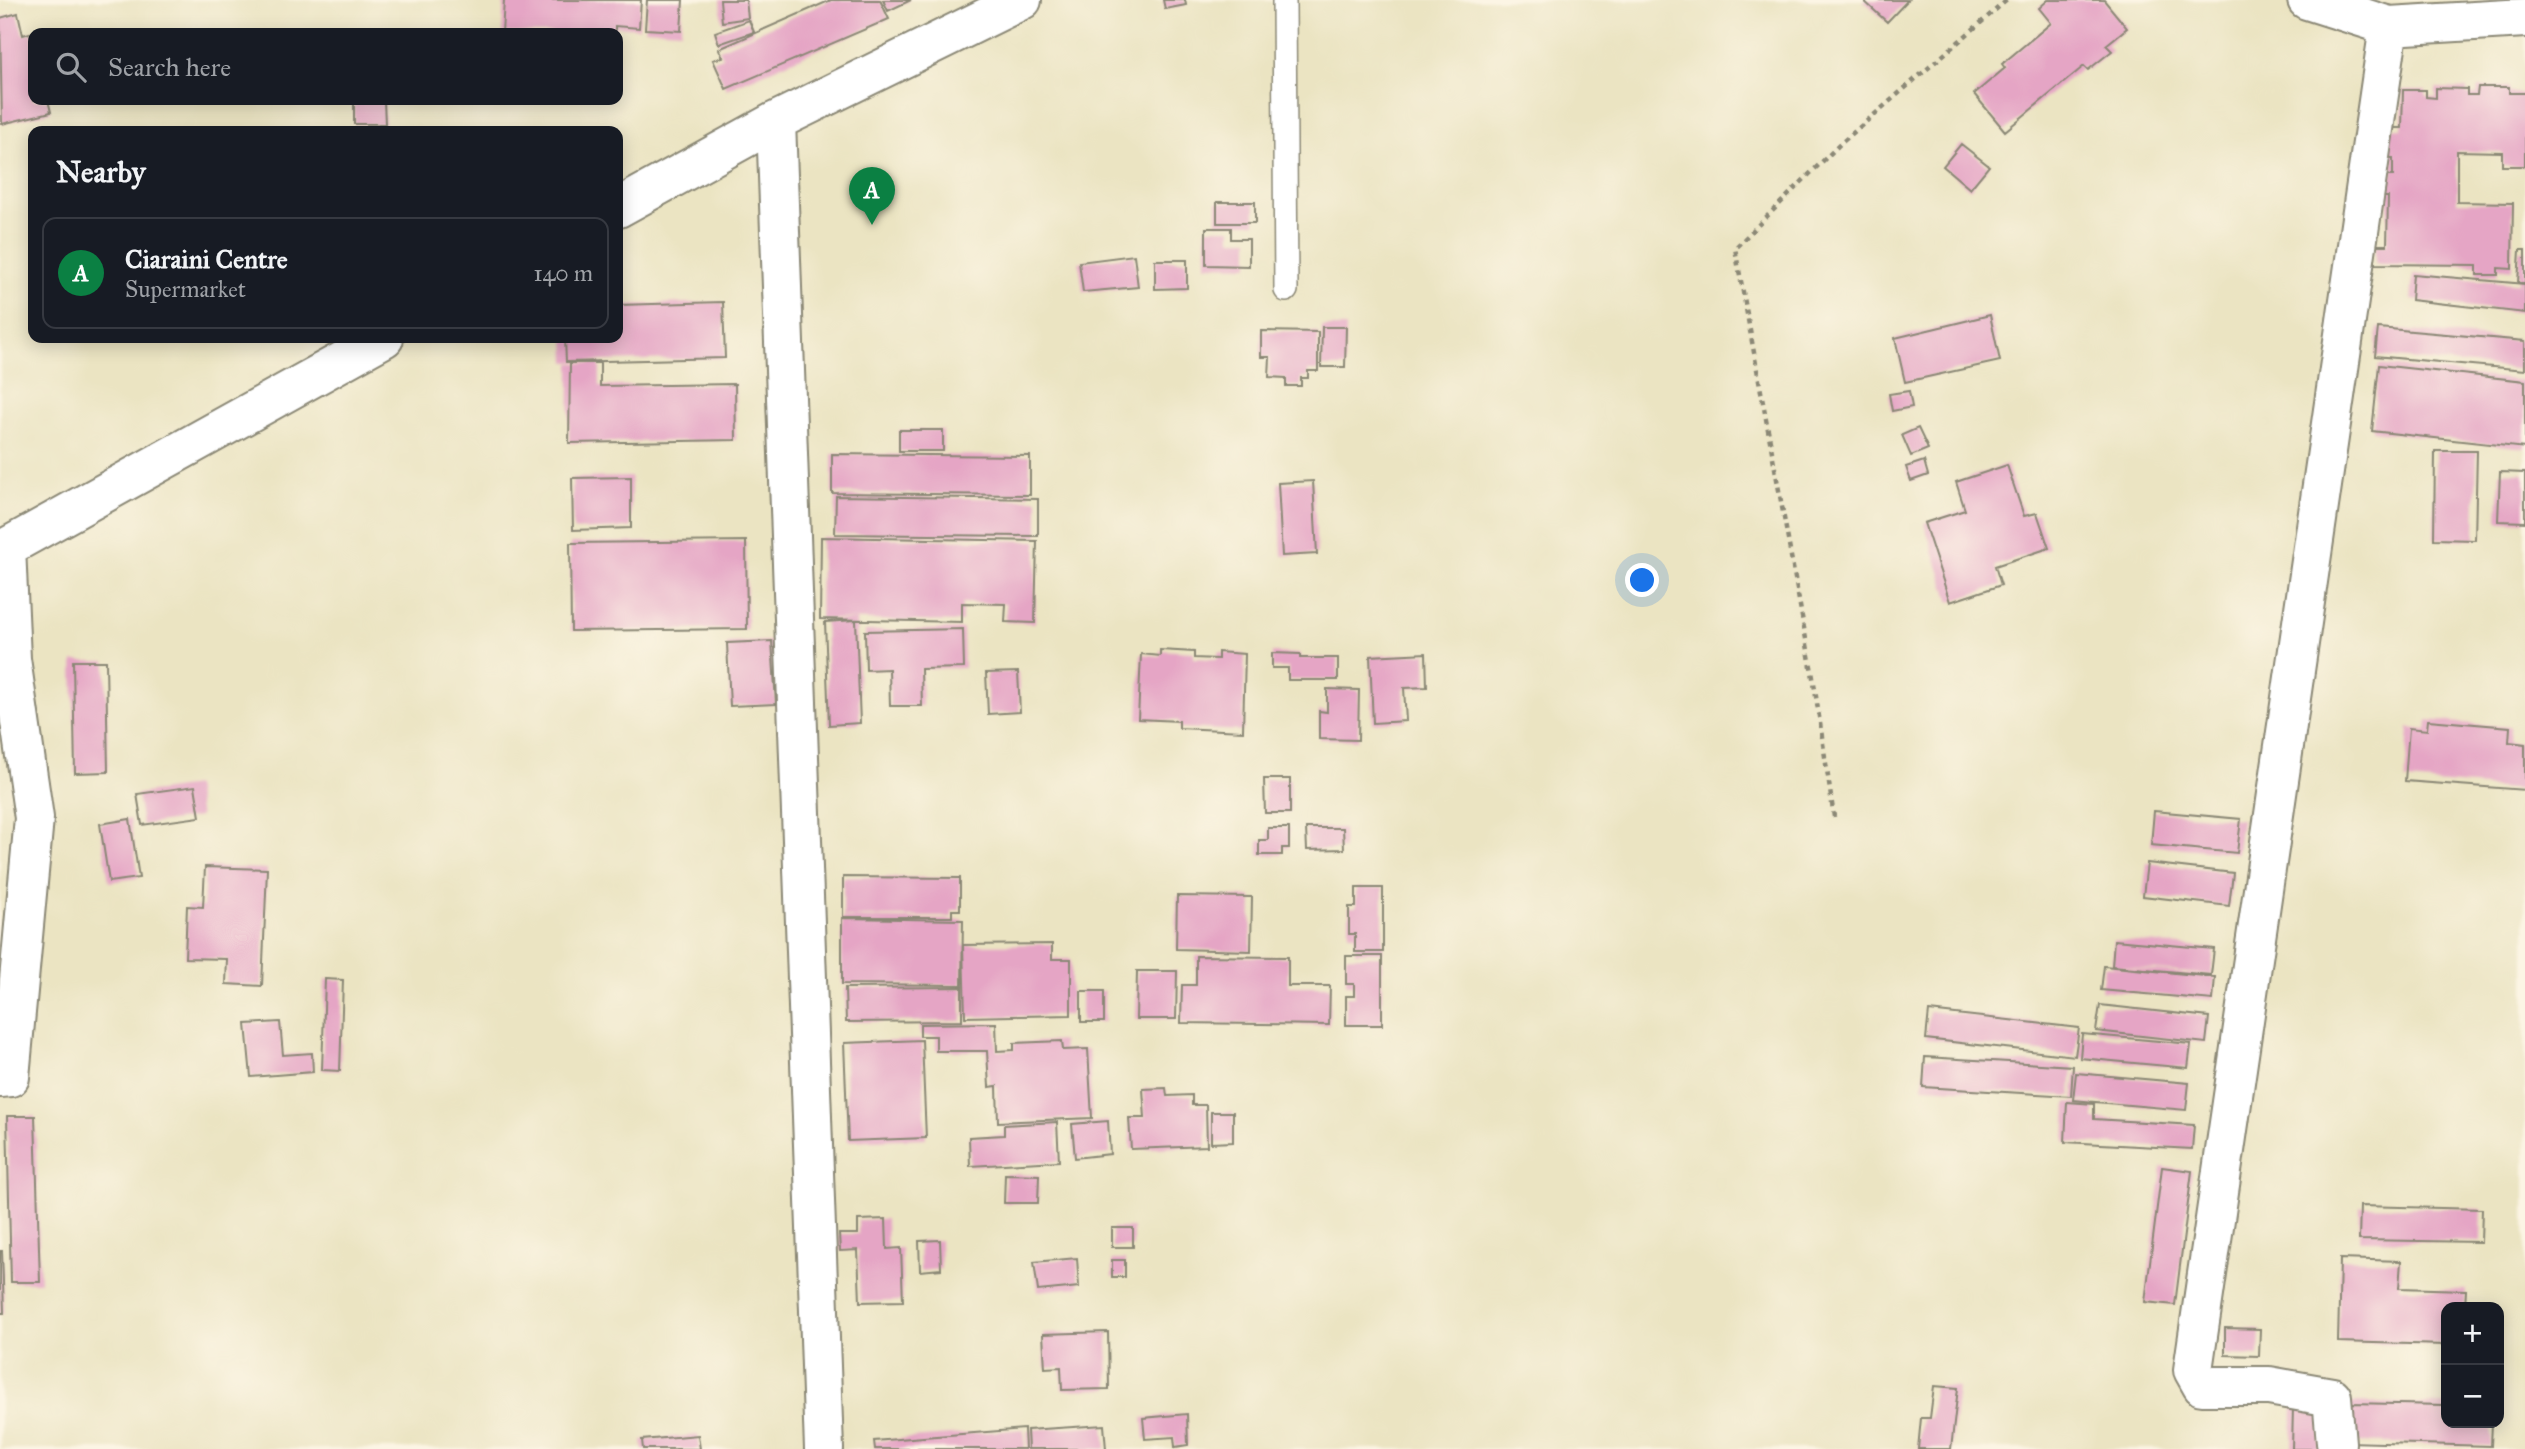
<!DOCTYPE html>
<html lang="en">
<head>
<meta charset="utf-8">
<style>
	body { margin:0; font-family:"IM FELL Great Primer",serif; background:#20242c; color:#f1f3f6 }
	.controls { position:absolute; right:21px; bottom:21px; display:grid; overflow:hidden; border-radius:14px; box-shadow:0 4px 18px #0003 }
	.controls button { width:63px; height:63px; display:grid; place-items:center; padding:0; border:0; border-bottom:2px solid #363941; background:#171b24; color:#f1f3f6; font:35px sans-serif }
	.you { position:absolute; left:1643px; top:581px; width:24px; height:24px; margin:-18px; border:5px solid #fff; border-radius:50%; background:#1a73e8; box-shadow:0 0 0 10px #1a73e833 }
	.badge { display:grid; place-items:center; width:46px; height:46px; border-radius:50%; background:#0b8043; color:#fff; font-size:23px; font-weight:700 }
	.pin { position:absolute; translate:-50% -58px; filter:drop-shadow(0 2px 4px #0008) }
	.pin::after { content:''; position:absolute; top:37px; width:24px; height:21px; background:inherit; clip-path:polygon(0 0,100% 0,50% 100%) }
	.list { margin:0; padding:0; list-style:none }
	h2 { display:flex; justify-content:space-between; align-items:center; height:91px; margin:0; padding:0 28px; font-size:30px }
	h2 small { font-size:23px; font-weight:400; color:#9ea1a6 }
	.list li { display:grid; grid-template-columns:46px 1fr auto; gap:21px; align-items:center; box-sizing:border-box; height:112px; margin:0 14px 14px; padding:0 14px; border:2px solid #363941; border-radius:14px }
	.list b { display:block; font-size:26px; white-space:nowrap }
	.list p { margin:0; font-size:23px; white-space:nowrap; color:#9ea1a6 }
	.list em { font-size:23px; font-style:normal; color:#9ea1a6 }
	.icon { flex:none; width:38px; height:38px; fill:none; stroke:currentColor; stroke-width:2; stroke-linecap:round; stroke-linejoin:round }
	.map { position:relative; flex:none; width:2525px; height:1449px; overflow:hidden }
	.search { position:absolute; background:#171b24; box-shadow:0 4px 18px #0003; left:28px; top:28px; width:595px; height:77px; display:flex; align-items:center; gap:18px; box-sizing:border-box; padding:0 24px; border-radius:14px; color:#9ea1a6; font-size:26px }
	.panel { position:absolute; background:#171b24; box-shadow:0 4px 18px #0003; left:28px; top:126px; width:595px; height:217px; border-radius:14px }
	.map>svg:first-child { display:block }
	.building { fill:#e5a5c5 }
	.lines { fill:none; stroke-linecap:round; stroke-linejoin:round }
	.service-casing { stroke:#8b8876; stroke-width:26 }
	.minor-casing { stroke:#8b8876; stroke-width:42 }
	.path { stroke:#8b8876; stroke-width:4.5; stroke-dasharray:5 5; stroke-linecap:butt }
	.service { stroke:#fff; stroke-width:23 }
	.minor { stroke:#fff; stroke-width:38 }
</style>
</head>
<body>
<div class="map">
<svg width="2525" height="1449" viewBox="0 0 2525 1449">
	<rect width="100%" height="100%" fill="#fcf5e5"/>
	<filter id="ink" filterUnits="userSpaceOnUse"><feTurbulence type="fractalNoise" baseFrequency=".0143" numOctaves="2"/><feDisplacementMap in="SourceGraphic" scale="14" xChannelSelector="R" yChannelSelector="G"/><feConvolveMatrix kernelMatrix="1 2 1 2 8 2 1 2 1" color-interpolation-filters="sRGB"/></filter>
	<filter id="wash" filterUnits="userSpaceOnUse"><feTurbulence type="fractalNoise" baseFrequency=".00686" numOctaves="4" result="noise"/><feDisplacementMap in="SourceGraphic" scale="28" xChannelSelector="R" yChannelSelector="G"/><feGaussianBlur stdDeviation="1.57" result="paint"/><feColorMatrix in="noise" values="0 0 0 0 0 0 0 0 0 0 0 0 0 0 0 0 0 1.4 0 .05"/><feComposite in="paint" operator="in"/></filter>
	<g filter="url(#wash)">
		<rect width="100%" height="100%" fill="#ebe4c2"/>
		<g id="blocks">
			<path class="building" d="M504,0H641L639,28L615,26V33H502Z
				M647,0H683L681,31L645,29Z
				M720,0H746L748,18L722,22Z
				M831,0H880L889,19L726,89L713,60L723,57L719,49Z
				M883,0H911L888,11Z
				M1163,0H1185L1186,5L1165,9Z
				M1863,0H1908L1887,22Z
				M2048,0H2104L2127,28L2106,45L2112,51L2088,70L2084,66L2005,131L1974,94L2005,68L2002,64L2051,23L2039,8Z
				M18,13L23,35L33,32V100H48L51,112L2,124L0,18Z
				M749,20L754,32L719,44L715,32Z
				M2478,87H2509V93H2525V166H2502V152L2457,151V202L2513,203L2512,269L2498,268V275H2477V265L2375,264V245H2387L2388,197H2382V176H2393V158H2388L2389,128H2402L2403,90H2426V97L2436,98V88L2467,89V95H2477Z
				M354,100H384L385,124H354Z
				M1961,144L1989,166L1970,189L1943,166Z
				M1217,202H1255V223H1217Z
				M1206,228H1231V239H1249V266L1206,265Z
				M2520,250H2525V283H2518Z
				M1134,255L1138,287L1083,292L1079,262Z
				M1155,260H1187V288L1155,289Z
				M2413,274L2525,284V313L2411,300Z
				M723,302L725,358L566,362L565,338H618V305Z
				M1990,315L2000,361L1905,382L1895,338Z
				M1322,327H1346L1345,367H1321Z
				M2378,328L2525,341V370L2375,356Z
				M1261,331L1318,332V371H1308V378H1301V386H1286V378L1269,377L1270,357H1261Z
				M570,363H600V386L735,384L736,440L569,443Z
				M2379,365L2525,381V448L2372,431Z
				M1909,391L1912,407L1892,411L1889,394Z
				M1918,428L1928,449L1911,456L1902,435Z
				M899,430H943V451H899Z
				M2435,451H2477L2475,540L2434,539Z
				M832,454L1030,456V495L832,493Z
				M1924,461L1928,475L1911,481L1906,467Z
				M2007,465L2024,516L2037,513L2049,548L1995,566L2001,585L1950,602L1924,523L1965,510L1956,482Z
				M2500,472L2525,473V522L2498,521Z
				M631,477V528L573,530L572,478Z
				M1313,481L1317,554L1282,556L1278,483Z
				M836,496L1038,499V536L835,534Z
				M821,537L1037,541L1035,623L1005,622L1006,604L962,603V622L820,619Z
				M746,541L747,629L571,631L570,543Z
				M856,620L860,723L829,725L825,622Z
				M963,629L964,668L921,669L922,706H890L889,669L866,670L865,631Z
				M772,641L776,704L730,706L727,643Z
				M1160,650L1194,652V658L1218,659V652L1245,654L1243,731L1179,728V721L1138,719L1141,654L1160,656Z
				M1272,653L1300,654V658H1338V680H1288V668H1272Z
				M1426,653L1427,687L1404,688L1406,721L1373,723L1370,656Z
				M73,661H106L108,772L75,773Z
				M1018,672L1020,712L988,714L986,673Z
				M1327,689L1359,690L1358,740L1319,739V711L1327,712Z
				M2428,720L2510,727L2509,742L2525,744V790L2405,781L2409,728L2427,730Z
				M1264,779H1290V813H1265Z
				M195,786L200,817L142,825L137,794Z
				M2154,811L2241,819L2237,853L2151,845Z
				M130,819L139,878L109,882L100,824Z
				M1268,828H1289V848H1282V855H1259V840H1268Z
				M1306,828H1343L1344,849L1307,850Z
				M2147,863L2233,873L2229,906L2143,896Z
				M205,867L267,869L262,986L226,984L227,959L185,958L187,906L203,907Z
				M843,877L960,878V910H952V917H843Z
				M1356,888H1383V952H1355V934H1349V907H1356Z
				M1177,896L1252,897L1251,951L1176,949Z
				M842,918L963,920L962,985L842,984Z
				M2114,940L2214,949L2211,975L2112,966Z
				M1052,944V959H1071V1015L965,1017L963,945Z
				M1196,956L1288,957V986H1330L1329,1025L1181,1023L1182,985H1196Z
				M1346,956H1382V1025H1346V996H1354V984H1346Z
				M2104,966L2215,977L2213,1000L2101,990Z
				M1137,971H1177L1176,1019H1136Z
				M325,979L343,980L340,1071L322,1070Z
				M962,987V1021L846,1022L845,988Z
				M1081,991H1104V1022H1081Z
				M2100,1005L2209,1017L2206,1043L2096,1031Z
				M1929,1011L2079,1028L2075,1056L1926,1039Z
				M280,1022L283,1055L312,1053L313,1072L251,1077L246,1024Z
				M996,1023L997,1051L1014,1050V1043L1062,1041L1063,1050L1088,1049L1092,1118L998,1122L997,1086L989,1087L987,1051H936V1036H920V1024Z
				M2082,1034L2191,1044L2188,1068L2080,1058Z
				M922,1040L926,1138L848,1141L844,1043Z
				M1925,1057L2073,1066L2071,1096L1923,1087Z
				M2076,1073L2189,1083L2186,1110L2073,1100Z
				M1166,1088L1167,1096L1192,1095V1105H1206L1207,1146L1131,1149L1129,1118H1145L1143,1089Z
				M2067,1102L2094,1104V1119L2194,1125L2192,1149L2065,1142Z
				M1211,1112H1233V1142L1211,1143Z
				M7,1116H35L40,1282H11Z
				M1108,1121L1110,1154L1075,1158L1072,1124Z
				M1057,1122L1059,1161L970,1166L969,1137L1004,1135V1125Z
				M2162,1167L2192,1171L2175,1305L2145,1302Z
				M1005,1174L1039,1175L1038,1203H1004Z
				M2360,1206L2482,1209L2481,1242L2359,1240Z
				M886,1219L887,1249L901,1248L903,1301L860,1302L858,1250L840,1251L839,1234H858V1220Z
				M1112,1228H1133V1247H1112Z
				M940,1240L941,1269L920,1271L919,1241Z
				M0,1251H2L4,1313H0Z
				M1077,1258L1079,1287L1038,1291L1034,1262Z
				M2340,1259L2401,1261L2399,1288L2466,1290L2465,1307H2446V1345L2338,1342Z
				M1112,1260H1125V1277H1112Z
				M2225,1328L2260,1329L2259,1356L2225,1355Z
				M1108,1332L1109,1389L1062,1390L1061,1367L1045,1368L1043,1334Z
				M1934,1386L1958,1388L1951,1449H1918L1921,1418H1930Z
				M2349,1403L2446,1405V1423H2492L2491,1446L2348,1442Z
				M2293,1407L2322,1409L2320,1449H2292Z
				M1187,1414L1188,1445L1175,1447L1174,1437L1145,1439L1143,1418Z
				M1104,1425L1106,1449H1028L1027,1430Z
				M1024,1429L1025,1449H875L874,1441Z
				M698,1435L700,1449H643L642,1440Z"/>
		</g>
	</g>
	<g filter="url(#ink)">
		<use href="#blocks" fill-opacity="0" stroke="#8b8876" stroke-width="2"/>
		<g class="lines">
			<g class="service-casing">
				<path id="service" d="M1284,0L1286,290"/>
			</g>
			<g class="minor-casing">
				<path id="minor" d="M2307,0L2389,26L2525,18
					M776,121L824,1449
					M618,208L776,121L1022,0
					M0,551L384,338
					M0,1078L10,1077L34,818L11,659L6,547
					M2336,1443L2332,1397L2269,1386H2202L2193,1370L2389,26"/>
			</g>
			<path class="path" d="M1834,817L1814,683L1735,248L1839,145L2007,0"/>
			<use href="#service" class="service"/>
			<use href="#minor" class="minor"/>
		</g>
	</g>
</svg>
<div class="controls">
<button>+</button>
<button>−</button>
</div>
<div class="you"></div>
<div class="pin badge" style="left:872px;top:225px">A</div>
<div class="search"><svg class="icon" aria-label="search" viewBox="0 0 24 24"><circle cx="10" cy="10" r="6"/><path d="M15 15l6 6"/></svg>Search here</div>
<section class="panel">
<h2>Nearby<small></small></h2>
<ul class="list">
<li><span class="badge">A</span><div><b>Ciaraini Centre</b><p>Supermarket</p></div><em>140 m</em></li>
</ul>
</section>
</div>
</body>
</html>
